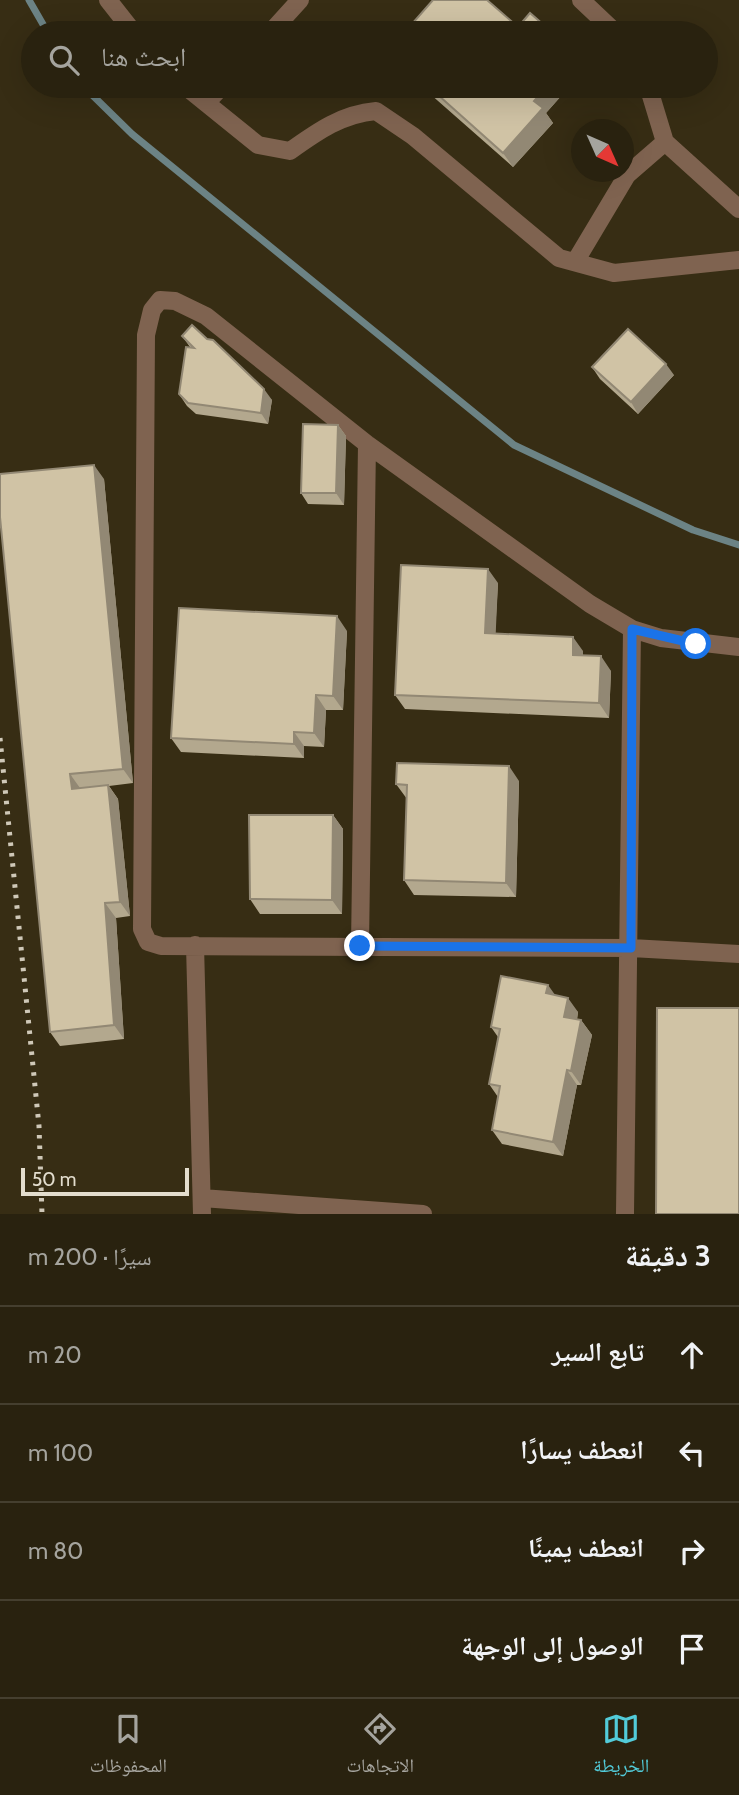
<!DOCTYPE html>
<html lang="ar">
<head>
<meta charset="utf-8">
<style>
	body { margin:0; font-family:Cabin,"Noto Naskh Arabic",sans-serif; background:#312a18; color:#f1f3f6; direction:rtl }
	.compass { position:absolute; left:571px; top:119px; width:63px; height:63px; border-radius:50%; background:#29220f; box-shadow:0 7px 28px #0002; rotate:135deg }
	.scale { position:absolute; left:21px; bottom:18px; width:168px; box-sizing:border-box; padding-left:7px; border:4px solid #e3ddce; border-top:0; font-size:19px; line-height:24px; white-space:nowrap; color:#e3ddce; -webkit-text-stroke:5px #372d14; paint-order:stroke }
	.stop { position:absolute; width:21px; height:21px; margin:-16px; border:5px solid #1a73e8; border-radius:50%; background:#fff }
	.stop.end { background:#1a73e8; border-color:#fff; box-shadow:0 2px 7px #0008 }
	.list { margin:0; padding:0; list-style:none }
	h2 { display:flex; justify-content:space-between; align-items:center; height:91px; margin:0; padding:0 28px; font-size:30px }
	h2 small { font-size:23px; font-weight:400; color:#a5a49e }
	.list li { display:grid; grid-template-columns:46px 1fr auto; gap:21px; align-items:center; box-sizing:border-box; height:98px; padding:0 28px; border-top:2px solid #453f2f }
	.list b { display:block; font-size:26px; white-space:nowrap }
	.list em { font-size:23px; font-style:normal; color:#a5a49e }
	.icon { flex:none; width:38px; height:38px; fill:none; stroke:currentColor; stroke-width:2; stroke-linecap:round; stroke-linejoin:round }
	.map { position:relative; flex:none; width:739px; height:1214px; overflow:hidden; direction:ltr }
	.search { position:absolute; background:#29220f; box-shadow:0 7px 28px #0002; left:21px; right:21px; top:21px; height:77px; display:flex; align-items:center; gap:18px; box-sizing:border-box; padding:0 24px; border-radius:38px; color:#a5a49e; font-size:26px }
	.sheet { height:483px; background:#29220f }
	nav { display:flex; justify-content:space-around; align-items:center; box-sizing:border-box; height:98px; border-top:2px solid #453f2f; background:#29220f; font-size:19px; color:#a5a49e }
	nav a { display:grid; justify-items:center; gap:4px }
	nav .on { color:#52cbd9 }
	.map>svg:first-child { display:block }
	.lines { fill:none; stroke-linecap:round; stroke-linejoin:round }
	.stream { stroke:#6c8385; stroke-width:7 }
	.minor { stroke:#7f6350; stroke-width:18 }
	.rail { stroke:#cfc8b8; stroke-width:5; stroke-dasharray:3.5 7; stroke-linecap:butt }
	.wall { fill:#b3a88e }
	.shaded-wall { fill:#928874 }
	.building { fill:#d0c3a5; stroke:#928874; stroke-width:2 }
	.route { stroke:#1a73e8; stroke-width:9 }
</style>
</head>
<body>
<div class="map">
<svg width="739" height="1214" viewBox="0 0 739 1214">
	<rect width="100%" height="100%" fill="#372d14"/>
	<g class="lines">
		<path class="stream" d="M29,0L48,33
			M83,86L132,134L514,445L693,530L739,545"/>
		<path class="minor" d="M108,0L134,33
			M581,0L616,33
			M270,33L300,0
			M185,86L258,145L290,151C318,131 342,114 376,111L413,136L559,258L614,273L739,260
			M648,86L665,142L739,209
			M206,103L222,86
			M575,262L627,175L665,142
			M739,647L661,638L632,629L590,604L367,444L206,316L175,301L160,300L152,310L146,335L142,929L148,942L161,946L631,948L739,954
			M195,945L202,1214
			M360,946L367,444
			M202,1198L423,1214
			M625,1214L632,629"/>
		<path class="rail" d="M0,738L39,1126L42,1214"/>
	</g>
	<path class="wall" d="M421,86H570L546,113L553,123L513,167Z
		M182,336L272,400L268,424L196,414L187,406L179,394L190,347Z
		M592,367L674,375L638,414L600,379Z
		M338,425L346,436L344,505L308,504L301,493Z
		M104,479L133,783L109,786L118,799L130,916L116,918L124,1039L60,1046L50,1032L0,517Z
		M498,583L495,634L583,651V656L611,671L609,718L405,709L395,695Z
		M347,631L343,710H326L324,747L304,746V758L181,752L171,738Z
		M519,781L516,897L414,895L404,880L407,799L396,784Z
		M333,815L343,829L342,914H260L250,899Z
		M555,995L578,1012L577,1020H581L592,1035L581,1085H577L563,1156L502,1144L492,1130L498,1097L489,1084L498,1037L491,1027Z"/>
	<path class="shaded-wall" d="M547,86H570L546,113L553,123L513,167L503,153L534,101Z
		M666,364L674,375L638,414L631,402Z
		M264,389L272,400L268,424L261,413Z
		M338,425L346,436L344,505L336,493Z
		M94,465L104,479L133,783L123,769Z
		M488,569L498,583L495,648L485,633Z
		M337,616L347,631L343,710L333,696Z
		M573,637L583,651V669L573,655Z
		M601,656L611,671L609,718L599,703Z
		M316,695L326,710L324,747L314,733Z
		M294,732L304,746V758L294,744Z
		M509,766L519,781L516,897L506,883Z
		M70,774L80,788L72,789Z
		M108,785L118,799L130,916L120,902Z
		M333,815L343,829L342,914L332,900Z
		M105,903L116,918L124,1039L114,1025Z
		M548,985L558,999L546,993Z
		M568,998L578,1012L575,1032L564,1017Z
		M581,1020L592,1035L581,1085L571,1071Z
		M567,1070L577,1085L563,1156L553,1142Z"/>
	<path class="building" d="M433,0H487L518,27L530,13L553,33H404Z
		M428,86H547L534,101L543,108L503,153Z
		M192,325L207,339L213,340L264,389L261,413L188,403L179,394L186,347L194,348L182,336Z
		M628,329L666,364L631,402L592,367Z
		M303,424L338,425L336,493H301Z
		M94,465L123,769L70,774L72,789L108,785L120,902L105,903L114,1025L50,1032L0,517V474Z
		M401,565L488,569L485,633L573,637V655L601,656L599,703L395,695Z
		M179,608L337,616L333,696L316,695L314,733L294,732V744L171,738Z
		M397,763L509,766L506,883L404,880L407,785L396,784Z
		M249,815H333L332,900L250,899Z
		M501,976L548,985L546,993L568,998L564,1017L581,1020L571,1071L567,1070L553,1142L492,1130L500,1086L489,1084L500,1029L491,1027Z
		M657,1008H739V1214H656Z"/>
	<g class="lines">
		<path class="route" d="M360,946L631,948L632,629L696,644"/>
	</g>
</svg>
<svg class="compass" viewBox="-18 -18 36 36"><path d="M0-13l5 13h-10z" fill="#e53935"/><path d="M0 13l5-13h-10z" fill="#a5a49e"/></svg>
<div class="scale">50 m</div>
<div class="stop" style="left:696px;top:644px"></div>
<div class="stop end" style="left:360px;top:946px"></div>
<div class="search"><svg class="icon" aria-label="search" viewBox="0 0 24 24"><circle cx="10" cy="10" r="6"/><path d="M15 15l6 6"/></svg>ابحث هنا</div>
</div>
<section class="sheet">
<h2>3 دقيقة<small>سيرًا · 200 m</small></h2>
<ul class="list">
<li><svg class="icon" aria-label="ahead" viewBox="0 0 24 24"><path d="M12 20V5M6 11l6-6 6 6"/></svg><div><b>تابع السير</b></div><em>20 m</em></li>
<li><svg class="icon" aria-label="left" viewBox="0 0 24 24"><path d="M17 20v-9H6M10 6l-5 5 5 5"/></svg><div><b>انعطف يسارًا</b></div><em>100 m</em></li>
<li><svg class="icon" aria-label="right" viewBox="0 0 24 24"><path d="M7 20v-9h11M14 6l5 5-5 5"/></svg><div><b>انعطف يمينًا</b></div><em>80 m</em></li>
<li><svg class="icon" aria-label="arrive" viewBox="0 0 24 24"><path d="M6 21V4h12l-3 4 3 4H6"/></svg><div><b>الوصول إلى الوجهة</b></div></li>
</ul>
</section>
<nav>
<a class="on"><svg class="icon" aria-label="map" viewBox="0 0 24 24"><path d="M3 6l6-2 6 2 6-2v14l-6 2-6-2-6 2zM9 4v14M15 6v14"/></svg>الخريطة</a>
<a><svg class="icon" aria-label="directions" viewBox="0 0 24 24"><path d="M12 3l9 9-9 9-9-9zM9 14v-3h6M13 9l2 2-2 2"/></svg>الاتجاهات</a>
<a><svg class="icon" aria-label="saved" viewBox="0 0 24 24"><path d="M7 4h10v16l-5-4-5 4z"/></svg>المحفوظات</a>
</nav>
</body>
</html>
